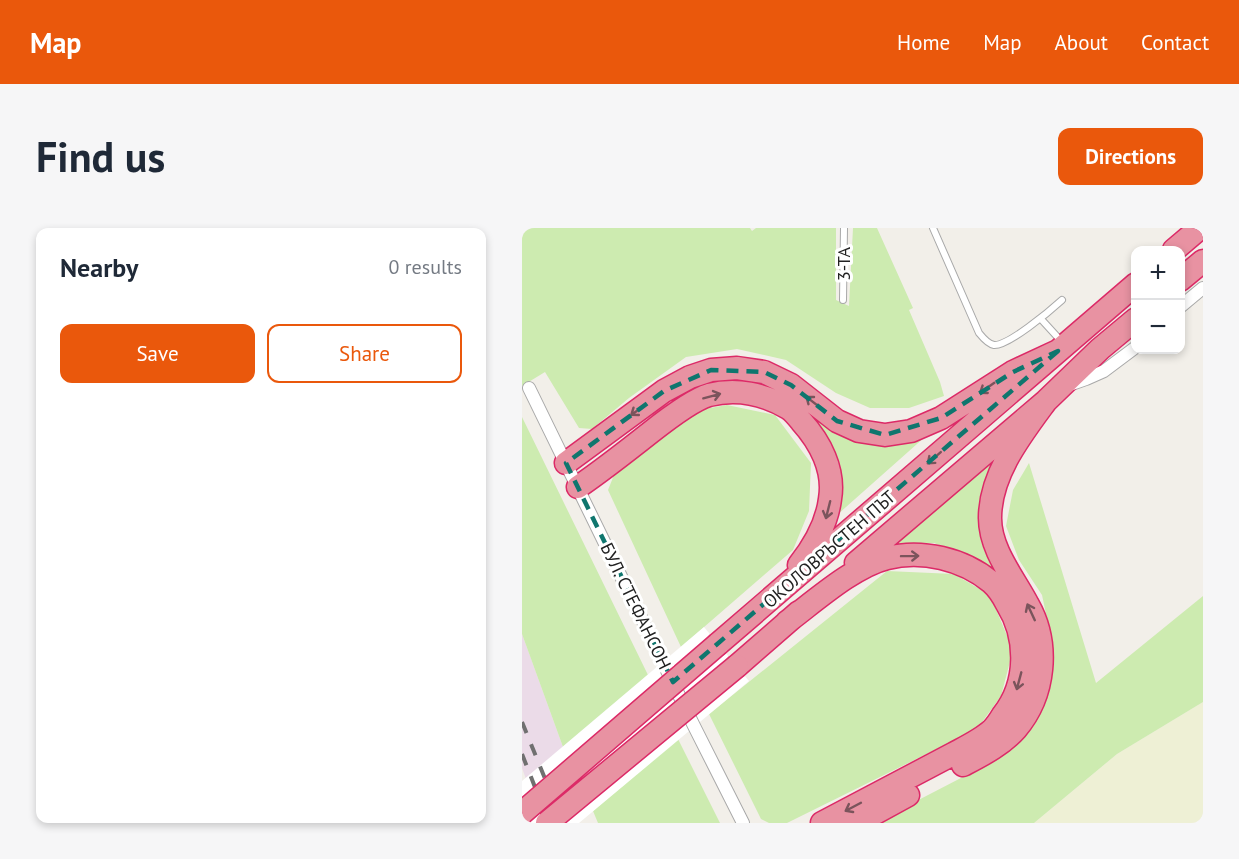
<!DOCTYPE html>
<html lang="en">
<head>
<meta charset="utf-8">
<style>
	body { margin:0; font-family:"PT Sans",sans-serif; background:#f6f6f7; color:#1f2937 }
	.controls { position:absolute; right:18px; top:18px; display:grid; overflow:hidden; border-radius:12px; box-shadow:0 3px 9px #0003 }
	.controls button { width:54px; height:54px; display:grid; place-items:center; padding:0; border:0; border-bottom:2px solid #e0e1e3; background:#fff; color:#1f2937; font:30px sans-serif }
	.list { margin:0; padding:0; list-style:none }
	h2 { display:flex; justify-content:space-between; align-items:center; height:78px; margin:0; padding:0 24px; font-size:26px }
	h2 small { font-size:20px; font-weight:400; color:#747a83 }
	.actions { display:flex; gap:12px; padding:18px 24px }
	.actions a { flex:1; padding:14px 0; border:2px solid #ea580c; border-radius:12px; text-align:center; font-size:21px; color:#ea580c }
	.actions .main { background:#ea580c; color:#fff }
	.map { position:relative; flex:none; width:681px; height:595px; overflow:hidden; border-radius:12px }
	header { display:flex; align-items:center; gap:36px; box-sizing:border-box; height:84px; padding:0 30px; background:#ea580c; color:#fff }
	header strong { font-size:28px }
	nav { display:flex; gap:33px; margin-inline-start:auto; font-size:21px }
	.intro { display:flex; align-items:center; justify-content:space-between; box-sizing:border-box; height:144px; padding:0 36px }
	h1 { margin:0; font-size:42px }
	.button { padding:15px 27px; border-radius:12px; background:#ea580c; color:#fff; font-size:21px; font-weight:700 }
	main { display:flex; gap:36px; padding:0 36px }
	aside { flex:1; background:#fff; border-radius:12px; box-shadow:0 3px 9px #0003 }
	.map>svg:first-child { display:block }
	.industrial { fill:#ebdbe8 }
	.farmland { fill:#eef0d5 }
	.grass { fill:#cdebb0 }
	.pier { fill:#fff }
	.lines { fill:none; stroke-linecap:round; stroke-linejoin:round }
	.lane-casing { stroke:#a9a9a9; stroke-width:8 }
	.street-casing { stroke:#a9a9a9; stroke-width:14 }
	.highway-casing { stroke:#dc2a67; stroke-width:25 }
	.lane { stroke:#fff; stroke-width:6 }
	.street { stroke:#fff; stroke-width:12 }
	.highway { stroke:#e892a2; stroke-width:22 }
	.rail { stroke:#707070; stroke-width:4; stroke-dasharray:12 12; stroke-linecap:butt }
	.highway-bridge-casing { stroke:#dc2a67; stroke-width:25; stroke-linecap:butt }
	.highway-bridge { stroke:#e892a2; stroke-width:22 }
	.oneway { stroke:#7b545c }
	.marked { fill:none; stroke:#0f766e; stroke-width:4.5; stroke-dasharray:12 8; stroke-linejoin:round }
	.labels { text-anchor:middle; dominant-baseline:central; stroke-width:6; stroke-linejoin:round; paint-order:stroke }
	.street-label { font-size:18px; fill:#222; stroke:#fff }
</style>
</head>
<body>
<header>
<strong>Map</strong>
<nav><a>Home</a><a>Map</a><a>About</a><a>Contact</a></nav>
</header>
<div class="intro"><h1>Find us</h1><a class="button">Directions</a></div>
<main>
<aside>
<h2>Nearby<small>0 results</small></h2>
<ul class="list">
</ul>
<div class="actions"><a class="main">Save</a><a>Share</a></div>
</aside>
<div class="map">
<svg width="681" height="595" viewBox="0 0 681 595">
	<rect width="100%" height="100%" fill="#f2efe9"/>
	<path class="industrial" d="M0,406L41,519L4,551L0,540Z"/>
	<path class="farmland" d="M681,474V595H512L595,526Z"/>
	<path class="grass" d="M0,0H228L230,3L234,0H314V72L327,78L331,0H355L391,80L387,82L418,154L422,168L387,180H348L314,165L264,132L215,121L164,129L107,170L70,201L57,200L23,144L0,158Z
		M272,168L306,198L413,200L315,287Z
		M205,177L253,187L289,235L287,283L271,322L159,419L86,262L94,242L171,183Z
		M0,189L126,447L41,519L0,406Z
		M481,223L457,286L461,320L476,349L453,331L412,315L374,316Z
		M507,235L574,455L681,368V474L595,526L512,595H352L464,537L524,462L530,414L520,367L497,332L484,298L491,262Z
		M365,343L432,346L468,367L491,422L479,468L455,501L265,595H247L239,591L187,486Z
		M156,511L198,595H76L71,583Z"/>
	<path class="pier" d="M182,399L227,453L57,595H0V553Z"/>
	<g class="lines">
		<g class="lane-casing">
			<path id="lane" d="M411,0L457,105C461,110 466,116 472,117C486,118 528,83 540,72
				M321,72L322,0
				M519,91L540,114"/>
		</g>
		<g class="street-casing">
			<path id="street" d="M658,79L681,60
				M547,157L564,151L582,143L614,119
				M7,160L172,498L221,595"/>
		</g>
		<g class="highway-casing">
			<path id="highway" d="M652,22L678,0
				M658,52L681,33
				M44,235L142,163L168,149L189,142L215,140L242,144L269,157L315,193L337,203L363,207L389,203L419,190L491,144L536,123
				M56,259C81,242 105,223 129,204C143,193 170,172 187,167C214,160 242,166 266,180C271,183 275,188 279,193C298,214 313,242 308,271C305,295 292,318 277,337
				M334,335L524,173L578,121L614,91
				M265,394C293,373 332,338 365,330C400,321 441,331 469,354C476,360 481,368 485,376C506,410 506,455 481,487C478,492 474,498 470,502C459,512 444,519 431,526L300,595
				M196,416L614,56
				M215,438L277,384
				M441,537C460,527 480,517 494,501C523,467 528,416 506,377C492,350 468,322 468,290C468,246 499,207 524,173
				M335,595L386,567"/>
		</g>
		<use href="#lane" class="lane"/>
		<use href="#street" class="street"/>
		<use href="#highway" class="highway"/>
		<path class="rail" d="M0,494L41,595
			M0,526L27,595"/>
		<g class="highway-bridge-casing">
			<path id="highway-bridge" d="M0,585L196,416
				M25,595L215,438"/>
		</g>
		<use href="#highway-bridge" class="highway-bridge"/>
	</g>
	<defs><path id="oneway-shaft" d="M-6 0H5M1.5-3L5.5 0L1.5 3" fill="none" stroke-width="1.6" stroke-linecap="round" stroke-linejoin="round" transform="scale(1.5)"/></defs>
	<g class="oneway">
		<use href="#oneway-shaft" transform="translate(465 160) rotate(145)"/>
		<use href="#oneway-shaft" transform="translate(190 168) rotate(-15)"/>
		<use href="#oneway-shaft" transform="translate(291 174) rotate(-142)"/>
		<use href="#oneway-shaft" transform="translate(116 182) rotate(144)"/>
		<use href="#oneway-shaft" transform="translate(412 230) rotate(139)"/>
		<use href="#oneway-shaft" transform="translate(306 282) rotate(104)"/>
		<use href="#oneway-shaft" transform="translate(388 328) rotate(-1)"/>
		<use href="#oneway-shaft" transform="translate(509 384) rotate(-115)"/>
		<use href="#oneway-shaft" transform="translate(497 453) rotate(105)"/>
		<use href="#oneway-shaft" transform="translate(331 579) rotate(152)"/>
	</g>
	<path class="marked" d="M536,123L151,454L44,235L142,163L189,142L242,144L269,157L315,193L363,207L419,190L491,144Z"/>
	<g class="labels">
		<g class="street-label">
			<text transform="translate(321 36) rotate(-90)">3-ТА</text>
			<text transform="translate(307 321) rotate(-41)">ОКОЛОВРЪСТЕН ПЪТ</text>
			<text transform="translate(114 378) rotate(64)">БУЛ. СТЕФАНСОН</text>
		</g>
	</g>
</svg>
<div class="controls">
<button>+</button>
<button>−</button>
</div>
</div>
</main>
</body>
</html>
